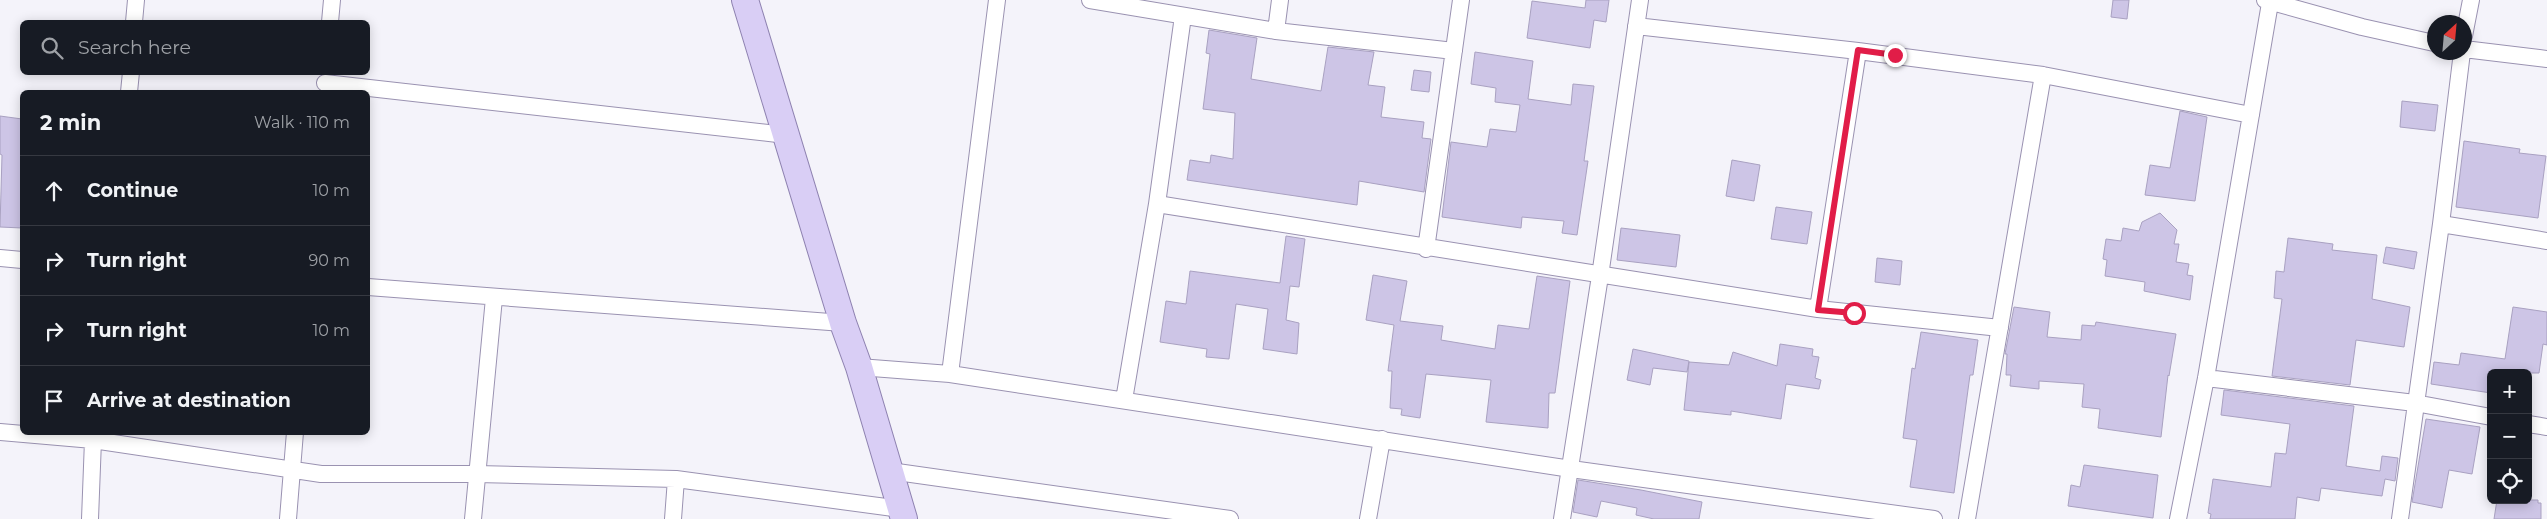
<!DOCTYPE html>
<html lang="en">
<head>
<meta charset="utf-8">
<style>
	body { margin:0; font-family:Montserrat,sans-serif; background:#242831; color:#f1f3f6 }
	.controls { position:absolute; right:15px; bottom:15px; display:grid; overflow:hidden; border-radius:8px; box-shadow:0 2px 12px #0003 }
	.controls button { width:45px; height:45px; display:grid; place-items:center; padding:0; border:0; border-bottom:1px solid #363941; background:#171b24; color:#f1f3f6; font:25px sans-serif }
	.compass { position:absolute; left:2427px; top:15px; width:45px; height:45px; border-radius:50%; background:#171b24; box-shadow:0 2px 12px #0003; rotate:26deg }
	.stop { position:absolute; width:15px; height:15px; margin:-11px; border:4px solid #e11d48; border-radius:50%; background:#fff }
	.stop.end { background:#e11d48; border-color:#fff; box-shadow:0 1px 5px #0008 }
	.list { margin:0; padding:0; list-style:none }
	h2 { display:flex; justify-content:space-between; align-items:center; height:65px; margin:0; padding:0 20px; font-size:21px }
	h2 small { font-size:16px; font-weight:400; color:#9ea1a6 }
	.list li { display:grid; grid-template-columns:32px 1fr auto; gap:15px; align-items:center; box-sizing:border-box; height:70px; padding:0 20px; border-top:1px solid #363941 }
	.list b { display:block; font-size:19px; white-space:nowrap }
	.list em { font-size:16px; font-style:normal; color:#9ea1a6 }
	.icon { flex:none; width:28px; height:28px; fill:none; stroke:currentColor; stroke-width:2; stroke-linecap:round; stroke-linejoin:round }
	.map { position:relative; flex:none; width:2547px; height:519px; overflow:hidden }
	.search { position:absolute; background:#171b24; box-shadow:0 2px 12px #0003; left:20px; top:20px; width:350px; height:55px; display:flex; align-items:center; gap:12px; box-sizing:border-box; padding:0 18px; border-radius:8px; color:#9ea1a6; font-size:19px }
	.panel { position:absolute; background:#171b24; box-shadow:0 2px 12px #0003; left:20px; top:90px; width:350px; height:345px; border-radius:8px }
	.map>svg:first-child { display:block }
	.building { fill:#cdc5e6; stroke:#a9a1c1 }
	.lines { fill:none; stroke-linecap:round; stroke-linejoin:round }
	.street-casing { stroke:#9a92b1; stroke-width:18 }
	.primary-casing { stroke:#8e82b0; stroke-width:28 }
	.street { stroke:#fff; stroke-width:16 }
	.primary { stroke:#d9cef5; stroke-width:26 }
	.route { stroke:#e11d48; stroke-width:6 }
</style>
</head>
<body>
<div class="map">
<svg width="2547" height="519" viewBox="0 0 2547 519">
	<rect width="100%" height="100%" fill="#f4f3fa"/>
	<path class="building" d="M1586,0H1609L1606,22L1594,20L1590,48L1527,38L1532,1L1585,8Z
		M2113,0H2129L2127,19L2111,17Z
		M1209,30L1257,38L1251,79L1321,91L1328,47L1374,52L1368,85L1385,87L1381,117L1424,122L1422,138L1431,139L1424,192L1359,181L1357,205L1187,180L1190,160L1210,163L1211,155L1233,159L1235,113L1203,109L1210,54L1206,53Z
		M1475,52L1533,61L1528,99L1571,105L1573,84L1594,86L1584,161H1588L1577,235L1562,233L1564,221L1522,217L1521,228L1442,217L1451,142L1487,147L1490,129L1516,132L1520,105L1495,102L1496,88L1471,84Z
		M1414,70L1431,72L1429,92L1411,90Z
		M2402,101L2438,105L2435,131L2400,127Z
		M2180,111L2207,117L2195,201L2145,195L2150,165L2170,168Z
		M0,116L22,119V228L0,227L2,155L0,154Z
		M2464,141L2520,149L2519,153L2546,156L2538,218L2456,207Z
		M1732,160L1760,165L1754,201L1726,196Z
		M1776,207L1812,212L1807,244L1771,239Z
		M2160,213L2177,230L2174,244H2179L2176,262L2189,264L2187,275L2193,276L2190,300L2144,291L2145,282L2105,276L2107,260L2103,259L2106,239L2121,241L2123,228L2139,231L2142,222Z
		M1621,228L1680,235L1676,267L1617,260Z
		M1286,236L1305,239L1299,287L1290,286L1286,320L1299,323L1297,354L1263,349L1268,309L1236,304L1229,359L1206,357L1207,349L1160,342L1166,301L1186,304L1190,271L1280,283Z
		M2288,238L2333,244L2332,250L2377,255L2372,299L2410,307L2404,347L2356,340L2350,385L2272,376L2282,299L2274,298L2276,271L2284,272Z
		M2386,247L2417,252L2414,269L2383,263Z
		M1877,258L1902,261L1900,285L1875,282Z
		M1373,275L1407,281L1400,321L1443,326L1441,340L1495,349L1498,325L1529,329L1537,276L1570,281L1555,393H1549L1548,428L1486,422L1491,380L1426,374L1420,418L1401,415L1402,409L1390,408L1392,371H1388L1394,325L1366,320Z
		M2014,307L2050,312L2047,337L2081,340L2082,325L2095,326L2096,322L2176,334L2169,376L2168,375L2161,437L2098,428L2100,409L2082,407L2084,384L2039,381V389L2010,386L2011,375H2006L2007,354H2005Z
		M2513,307L2547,312V345L2543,344L2539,373H2491V393L2431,384L2434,362L2459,365L2461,353L2505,359Z
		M1921,332L1978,340L1973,375H1970L1954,493L1910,487L1917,440L1903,438L1912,368L1915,369Z
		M1780,344L1813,349L1812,356L1819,357L1815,378L1821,380L1819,389L1786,384L1781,419L1731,411V415L1684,410L1689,362L1729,365L1733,352L1777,366Z
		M1633,349L1689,361L1687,372L1653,368L1650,385L1627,380Z
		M2224,390L2354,406L2346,466L2380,471L2382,456L2398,458L2395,481L2385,479L2382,496L2321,488L2319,501L2297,497L2295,519H2210L2211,514L2208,513L2213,479L2271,487L2275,453L2286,454L2290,424L2221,415Z
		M2426,419L2480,427L2472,474L2449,470L2442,508L2412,502Z
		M2084,465L2158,475L2153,518L2068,506L2071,485L2080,487Z
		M1578,480L1641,490L1702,502L1699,519H1654L1636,515L1637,508L1601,501L1597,517L1573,512Z
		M2497,500H2538V503H2541V519H2494Z"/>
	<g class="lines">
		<g class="street-casing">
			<path id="street" d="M1090,0L1276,31L1454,51
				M2265,0L2362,27L2434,43
				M134,22L136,0
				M330,22L332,0
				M1636,26L1858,51L2043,75L2251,115
				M1276,31L1280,0
				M2464,36L2471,0
				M2464,49L2547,59
				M325,83L786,135
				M129,92L131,72
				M1157,204L1818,309L2000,328
				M2441,224L2547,241
				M1426,249L1461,0
				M0,258L22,260
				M368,287L843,323
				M1818,309L1858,51
				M859,367L950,374L1571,469L1934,519
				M950,374L997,0
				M2206,378L2415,403L2491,417
				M1124,400L1157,204L1183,16
				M2528,424L2547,427
				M0,432L93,440L321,474H476L676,479L901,509
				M890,471L1230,519
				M90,519L93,440
				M288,519L295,432
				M473,519L494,298
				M673,519L676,479
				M1368,519L1382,439
				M1562,519L1600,276L1640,0
				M1967,519L2043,75
				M2178,519L2206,378L2270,3
				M2400,519L2441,224L2462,52"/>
		</g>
		<g class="primary-casing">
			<path id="primary" d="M745,0L843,323L859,367L904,519"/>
		</g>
		<use href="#street" class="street"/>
		<use href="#primary" class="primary"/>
	</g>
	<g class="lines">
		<path class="route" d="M1854,313L1818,310L1858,50L1895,55"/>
	</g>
</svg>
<div class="controls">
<button>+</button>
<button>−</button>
<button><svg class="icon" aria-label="locate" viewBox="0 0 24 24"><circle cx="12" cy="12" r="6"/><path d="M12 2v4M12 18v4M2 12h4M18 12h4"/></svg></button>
</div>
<svg class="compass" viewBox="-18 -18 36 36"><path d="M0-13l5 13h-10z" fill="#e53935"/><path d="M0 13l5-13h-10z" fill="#9ea1a6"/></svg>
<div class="stop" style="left:1854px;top:313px"></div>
<div class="stop end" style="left:1895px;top:55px"></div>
<div class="search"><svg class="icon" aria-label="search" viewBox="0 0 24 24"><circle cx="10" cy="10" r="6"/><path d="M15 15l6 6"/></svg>Search here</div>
<section class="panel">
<h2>2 min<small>Walk · 110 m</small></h2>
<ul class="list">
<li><svg class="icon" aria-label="ahead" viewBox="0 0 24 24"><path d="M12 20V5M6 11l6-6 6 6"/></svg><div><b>Continue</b></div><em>10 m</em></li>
<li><svg class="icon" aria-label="right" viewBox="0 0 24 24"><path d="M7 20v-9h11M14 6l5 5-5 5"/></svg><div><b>Turn right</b></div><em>90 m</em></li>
<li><svg class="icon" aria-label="right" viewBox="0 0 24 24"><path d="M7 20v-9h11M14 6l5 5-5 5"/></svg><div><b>Turn right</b></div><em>10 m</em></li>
<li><svg class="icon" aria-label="arrive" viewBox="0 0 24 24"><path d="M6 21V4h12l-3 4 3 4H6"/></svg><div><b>Arrive at destination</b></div></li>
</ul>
</section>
</div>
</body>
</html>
